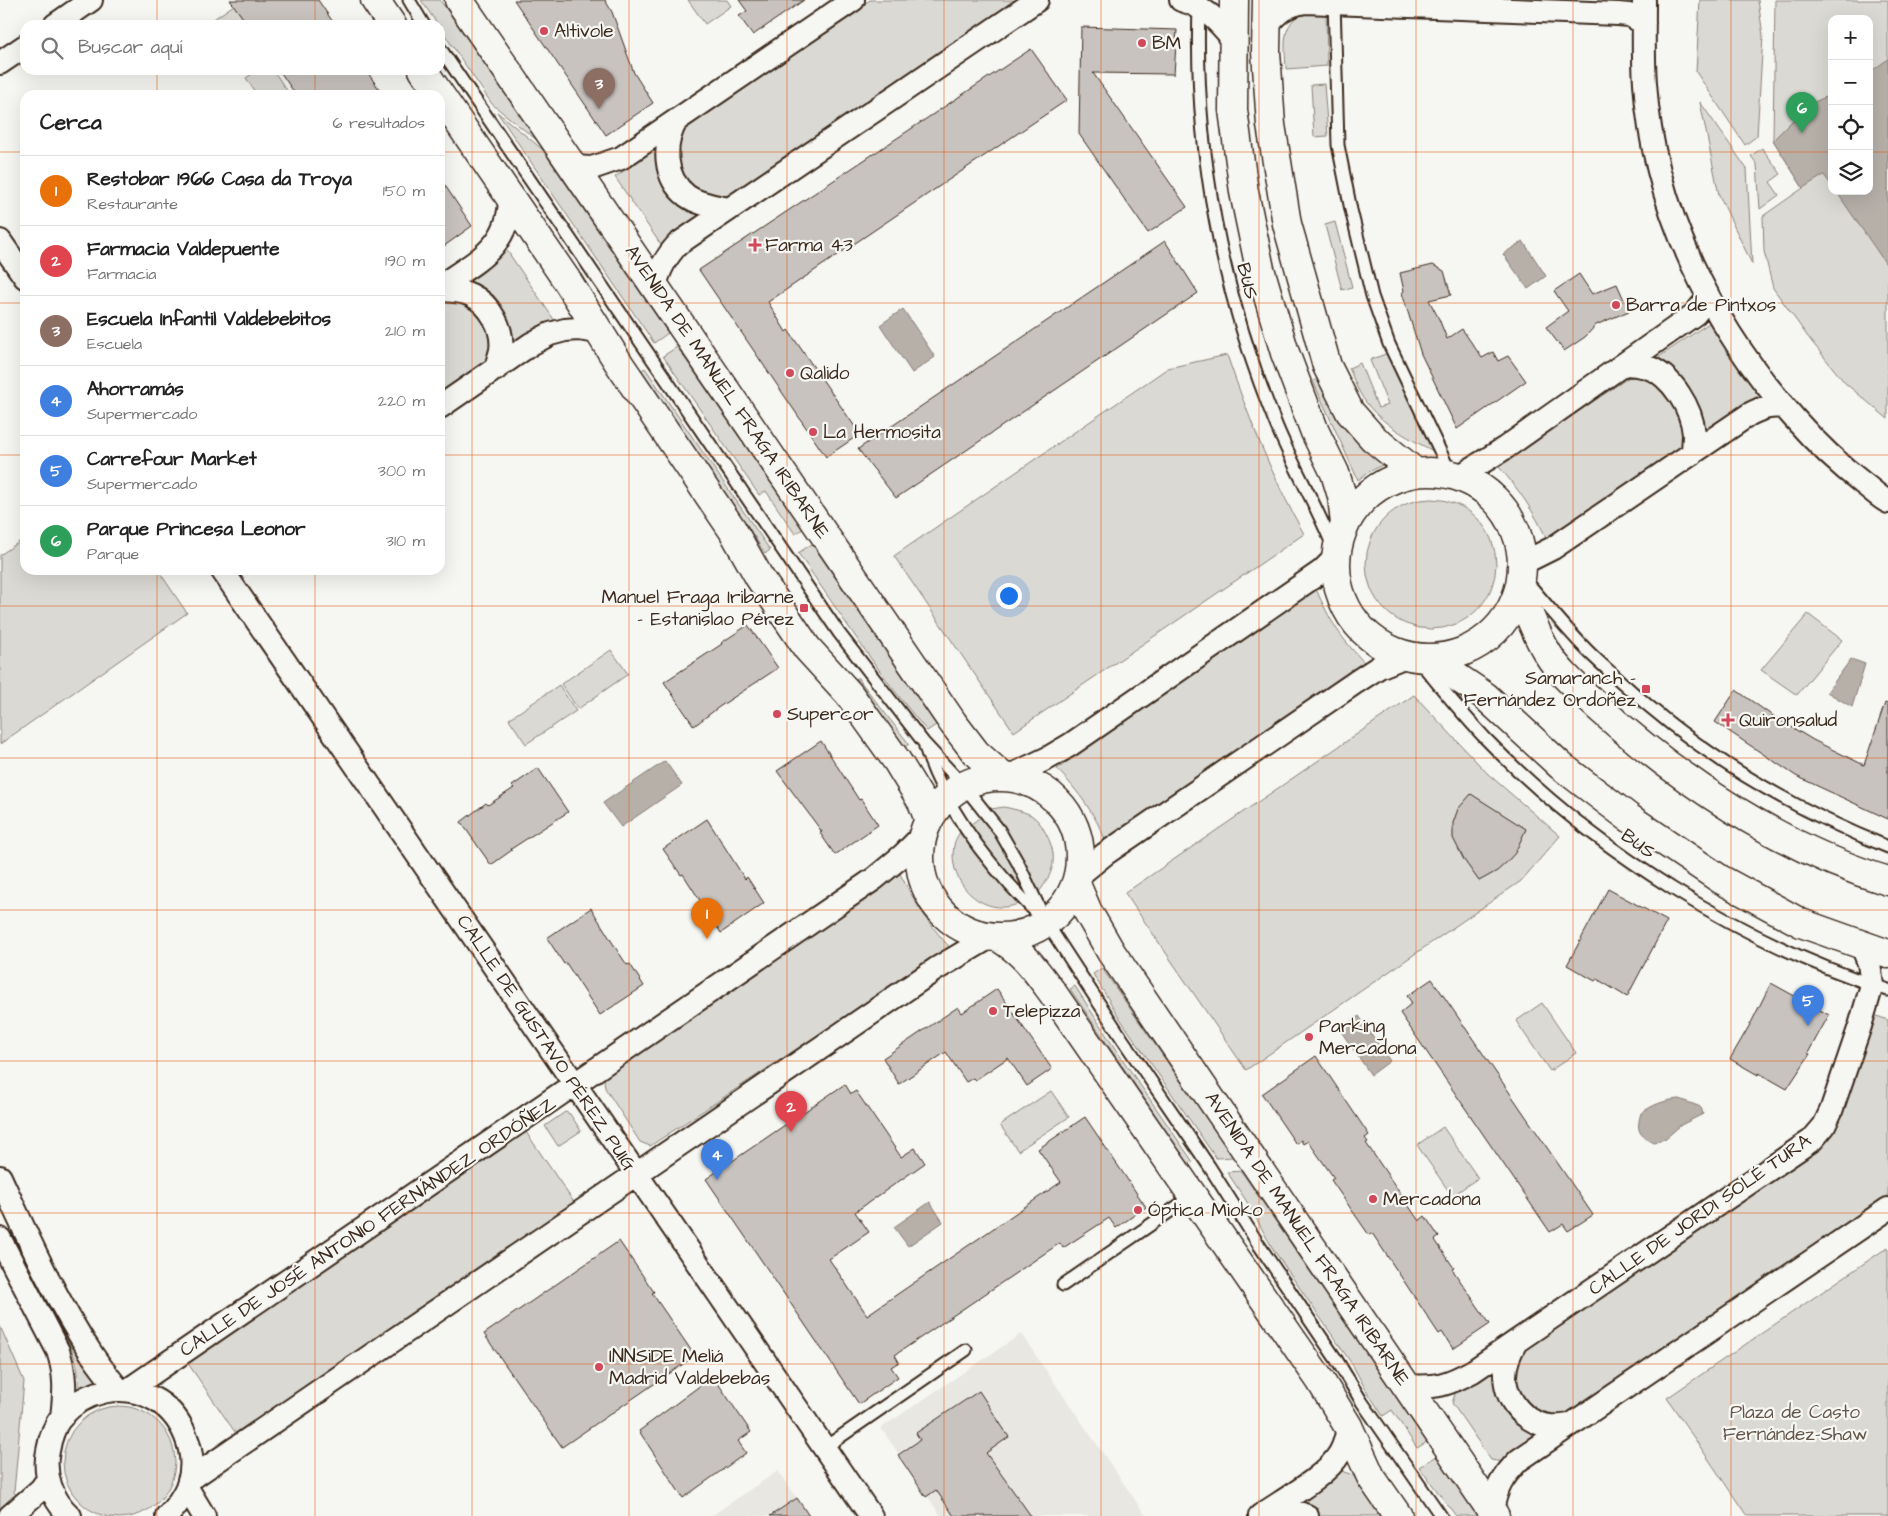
<!DOCTYPE html>
<html lang="es">
<head>
<meta charset="utf-8">
<style>
	body { margin:0; font-family:"Architects Daughter",sans-serif; background:#f2f2f2; color:#222 }
	.controls { position:absolute; right:15px; top:15px; display:grid; overflow:hidden; border-radius:10px; box-shadow:0 5px 20px #0002 }
	.controls button { width:45px; height:45px; display:grid; place-items:center; padding:0; border:0; border-bottom:1px solid #e0e0e0; background:#fff; color:#222; font:25px sans-serif }
	.you { position:absolute; left:1008px; top:595px; width:18px; height:18px; margin:-12px; border:4px solid #fff; border-radius:50%; background:#1a73e8; box-shadow:0 0 0 8px #1a73e833 }
	.badge { display:grid; place-items:center; width:32px; height:32px; border-radius:50%; background:#d1495b; color:#fff; font-size:16px; font-weight:700 }
	.pin { position:absolute; translate:-50% -41px; filter:drop-shadow(0 1px 2px #0008) }
	.pin::after { content:''; position:absolute; top:26px; width:18px; height:15px; background:inherit; clip-path:polygon(0 0,100% 0,50% 100%) }
	.list { margin:0; padding:0; list-style:none }
	h2 { display:flex; justify-content:space-between; align-items:center; height:65px; margin:0; padding:0 20px; font-size:21px }
	h2 small { font-size:16px; font-weight:400; color:#767676 }
	.list li { display:grid; grid-template-columns:32px 1fr auto; gap:15px; align-items:center; box-sizing:border-box; height:70px; padding:0 20px; border-top:1px solid #e0e0e0 }
	.list b { display:block; font-size:19px; white-space:nowrap }
	.list p { margin:0; font-size:16px; white-space:nowrap; color:#767676 }
	.list em { font-size:16px; font-style:normal; color:#767676 }
	.icon { flex:none; width:28px; height:28px; fill:none; stroke:currentColor; stroke-width:2; stroke-linecap:round; stroke-linejoin:round }
	.map { position:relative; flex:none; width:1888px; height:1516px; overflow:hidden }
	.search { position:absolute; background:#fff; box-shadow:0 5px 20px #0002; left:20px; top:20px; width:425px; height:55px; display:flex; align-items:center; gap:12px; box-sizing:border-box; padding:0 18px; border-radius:15px; color:#767676; font-size:19px }
	.panel { position:absolute; background:#fff; box-shadow:0 5px 20px #0002; left:20px; top:90px; width:425px; height:485px; border-radius:15px }
	.map>svg:first-child { display:block }
	.built { fill:#e8e7e2 }
	.green { fill:#dad9d3; stroke:#8a8278; fill-rule:evenodd }
	.water { fill:#b6b0a9; stroke:#857a71 }
	.building { fill:#c8c3be; stroke:#3b2a1e }
	.lines { fill:none; stroke-linecap:round; stroke-linejoin:round }
	.service-casing { stroke:#3b2a1e; stroke-width:15 }
	.minor-casing { stroke:#3b2a1e; stroke-width:26 }
	.tertiary-casing { stroke:#3b2a1e; stroke-width:31 }
	.service { stroke:#f6f6f2; stroke-width:11 }
	.minor { stroke:#f6f6f2; stroke-width:22 }
	.tertiary { stroke:#f6f6f2; stroke-width:28 }
	.grid { fill:none; stroke:#e8590c; stroke-width:1; stroke-opacity:0.55 }
	.poi-dot { fill:#d1495b; stroke:#f6f6f2; stroke-width:2 }
	.labels { text-anchor:middle; dominant-baseline:central; stroke-width:4.5; stroke-linejoin:round; paint-order:stroke }
	.poi-label { font-size:19px; fill:#3b2a1e; stroke:#f6f6f2; text-anchor:start }
	.street-label { font-size:19px; fill:#3b2a1e; stroke:#f6f6f2 }
	.park-label { font-size:19px; fill:#63564b; stroke:#f6f6f2 }
</style>
</head>
<body>
<div class="map">
<svg width="1888" height="1516" viewBox="0 0 1888 1516">
	<rect width="100%" height="100%" fill="#f6f6f2"/>
	<filter id="ink" filterUnits="userSpaceOnUse"><feTurbulence type="fractalNoise" baseFrequency=".02" numOctaves="2"/><feDisplacementMap in="SourceGraphic" scale="10" xChannelSelector="R" yChannelSelector="G"/><feConvolveMatrix kernelMatrix="1 2 1 2 8 2 1 2 1" color-interpolation-filters="sRGB"/></filter>
	<g filter="url(#ink)">
		<path class="built" d="M1021,1334L1146,1516H941L881,1428Z
			M778,1471L809,1516H711Z"/>
		<path class="green" d="M421,0H440L538,141L492,104L440,28V25H438Z
			M688,0H727L731,6L705,24Z
			M870,0H1028L661,245L615,177Z
			M1700,0H1758L1763,36L1757,136L1745,145L1696,72Z
			M1775,0H1888V419L1845,383L1808,337L1773,288L1764,251L1763,216L1803,188L1773,140ZM1832,19H1869V191H1832Z
			M234,5L248,25H209L208,23Z
			M1305,11H1326L1327,66L1286,69C1285,44 1280,25 1305,11Z
			M258,70H273L290,95H257L246,78Z
			M1324,84L1328,136L1314,137L1311,85Z
			M1700,102L1747,169L1752,264L1719,195Z
			M497,112L542,149L668,333L654,343Z
			M1762,148L1781,174L1770,182L1779,195L1760,209L1757,164L1751,156Z
			M1335,222L1352,287L1342,290L1325,225Z
			M506,249L555,321L440,401V294Z
			M1709,323L1759,395L1547,539C1534,512 1519,489 1498,466Z
			M677,347L803,529L795,534L766,491L759,495L663,356Z
			M1388,353L1419,423L1435,452C1407,437 1376,422 1360,393C1355,385 1353,376 1349,368L1360,363L1378,408L1388,405L1370,360Z
			M1227,355C1248,416 1272,477 1304,534L1014,732L894,556L1168,368Z
			M645,368L770,550L765,554L749,528L641,371Z
			M1319,378C1335,417 1351,437 1382,465L1367,473L1358,480L1313,381Z
			M1366 564a65 65 0 1 1 130 0a65 65 0 1 1-130 0Z
			M25,538V570H158L187,613L0,744V555Z
			M812,544L936,725L927,731C879,675 840,613 798,553Z
			M1316,589C1330,621 1341,639 1366,664L1106,842C1095,813 1078,791 1057,769Z
			M1808,614L1842,640L1797,695L1761,670Z
			M611,650L628,674L578,709L561,684Z
			M857,677L909,744L904,748Z
			M559,685L576,711L526,744L509,719Z
			M1414,695L1488,774L1560,836L1521,881L1246,1070L1125,893Z
			M1004,807C1013,809 1023,811 1031,815C1037,819 1041,824 1044,830C1058,854 1056,870 1039,892L1008,832L991,809Z
			M982,816C1002,840 1015,867 1028,895C1006,873 987,851 970,825Z
			M960,832L1018,904C982,918 947,882 954,846C954,841 958,836 960,832Z
			M899,872C915,903 928,923 951,949L937,956L650,1146L640,1142L605,1088L604,1080L608,1073L889,882Z
			M1102,968L1233,1157L1216,1158L1121,1020L1093,974Z
			M1075,986L1112,1044L1193,1162L1188,1163L1070,989Z
			M1542,1003L1576,1053L1550,1071L1516,1021Z
			M1871,1014L1888,1020V1200L1503,1462L1491,1460L1452,1403L1456,1391L1816,1144Z
			M1051,1091L1069,1117L1018,1151L1000,1125Z
			M565,1112L570,1114L581,1131L558,1146L545,1126Z
			M1443,1127L1478,1178L1452,1196L1417,1145Z
			M526,1132L575,1204L237,1435L187,1362Z
			M1241,1171L1427,1442L1417,1448L1392,1410L1383,1416L1365,1388L1352,1364L1273,1249L1247,1202L1227,1172Z
			M1888,1247V1516H1747L1667,1398Z
			M0,1326L24,1381L14,1492L31,1516H0Z
			M69,1333L99,1382L79,1389C79,1368 75,1354 65,1336Z
			M63 1462a56 56 0 1 1 112 0a56 56 0 1 1-112 0Z
			M1437,1456L1478,1516H1456L1419,1467Z
			M1341,1471L1353,1475L1380,1516H1270L1334,1472Z"/>
		<path class="water" d="M1888,59V267L1836,191H1869V73Z
			M1832,94V186L1824,175L1803,188L1773,140L1808,105Z
			M1523,241L1546,276L1528,289L1503,254Z
			M903,309L935,357L912,373L880,325Z
			M1851,659L1865,664L1852,707L1827,692Z
			M665,761L682,785L621,827L603,803Z
			M1359,1016L1390,1061L1371,1075L1340,1030Z
			M1679,1099L1701,1107L1703,1114L1681,1125L1666,1138L1654,1143C1638,1135 1636,1130 1641,1113C1653,1105 1664,1100 1679,1099Z
			M930,1202L943,1222L908,1246L894,1227Z"/>
		<path class="building" d="M230,0H318L335,25H248Z
			M514,0H605L612,12L634,73L653,103L606,135Z
			M739,0H804L753,35L739,16L747,11Z
			M1081,27L1177,30L1174,74L1093,73L1187,207L1148,233L1079,134Z
			M1031,49L1067,100L768,302L786,332L788,330L860,434L826,457L699,270Z
			M279,70H366L383,95H296Z
			M440,178L472,226L440,249Z
			M1165,241L1198,293L896,498L858,449Z
			M1433,265L1444,271L1451,295L1429,300L1439,319L1447,339L1462,329L1482,358L1493,352L1498,361L1508,356L1526,381L1457,429L1421,354L1402,293L1404,291L1400,273Z
			M1579,274L1592,294L1617,284L1629,311L1596,325L1585,337L1564,351L1546,327L1568,311L1554,291Z
			M748,625L778,668L719,707L694,726L664,682L722,644L721,643Z
			M1736,690L1770,714L1813,740L1864,765L1885,703L1888,704V819L1796,776L1715,722Z
			M821,741L859,800L861,799L878,825L835,855L820,833L822,832L817,825L777,771Z
			M538,768L568,812L511,849L512,850L491,865L461,822L486,803L488,805L514,788L512,786Z
			M1471,794L1526,829L1515,853L1507,862L1497,871L1479,881L1464,860L1453,838V823L1458,809Z
			M707,819L745,879L747,877L764,903L721,933L683,874L681,875L663,849Z
			M1608,889L1667,921L1627,997L1597,979L1595,981L1567,965Z
			M591,908L617,950L627,965L630,964L644,986L600,1015L566,963L564,964L547,938Z
			M1432,979L1593,1215L1568,1231L1563,1224L1550,1232L1400,1013L1412,1003L1407,996Z
			M1771,983L1829,1015L1808,1053L1810,1054L1787,1089L1759,1073L1758,1075L1730,1059L1752,1021Z
			M997,989L1052,1069L1027,1086L1008,1058L975,1080L973,1078L966,1082L946,1052L899,1084L883,1058L958,1007L962,1013Z
			M1316,1056L1369,1135L1365,1138L1368,1142L1366,1143L1419,1221L1425,1216L1439,1237L1435,1240L1454,1268L1452,1269L1490,1324L1453,1349L1442,1332L1439,1334L1372,1233L1369,1235L1331,1180L1334,1178L1308,1141L1303,1144L1301,1140L1296,1144L1262,1094Z
			M845,1084L851,1094L856,1091L901,1157L915,1148L925,1163L855,1212L869,1232L829,1259L867,1315L1061,1182L1038,1149L1085,1117L1146,1207L1116,1228L1109,1218L1063,1248L1060,1243L895,1355L899,1362L891,1367L898,1377L859,1404L706,1179Z
			M619,1241L654,1292L652,1293L695,1356L562,1447L484,1334Z
			M713,1376L751,1432L738,1441L746,1453L683,1498L639,1431Z
			M979,1391L1009,1437L986,1453L1031,1516H954L936,1490L926,1497L898,1455L920,1440L916,1433Z
			M797,1498L809,1516H770Z"/>
		<g class="lines">
			<g class="service-casing">
				<path id="service" d="M409,0L424,25
					M1334,0L1338,145L1351,210L1372,296L1389,344L1451,474
					M1199,7C1194,151 1222,294 1277,427C1295,470 1319,510 1336,554
					M440,48L839,633L924,743L964,786L999,830L1018,863L1046,922L1123,1040L1209,1166L1259,1245L1336,1359L1362,1402L1441,1516
					M1527,582C1545,603 1563,625 1582,645C1593,657 1606,668 1618,679C1699,754 1786,806 1888,847
					M1424,667C1444,691 1464,716 1486,739C1593,850 1742,943 1888,990
					M925,747C947,814 992,870 1042,918
					M1063,1285L1185,1201L1195,1199
					M824,1448L966,1350"/>
			</g>
			<g class="minor-casing">
				<path id="minor" d="M1181,0C1204,6 1218,21 1233,39
					M1644,0C1644,28 1643,56 1645,83C1653,208 1712,327 1795,419C1816,443 1838,464 1864,484C1872,490 1879,497 1888,502
					M55,25L91,0
					M1266,26C1279,11 1285,6 1305,2L1618,14L1629,15L1644,23
					M0,63L25,46
					M676,121C663,144 663,178 687,196C698,204 714,206 728,209
					M573,167L592,168L621,158L853,0
					M0,241L25,277
					M440,286C476,261 510,247 510,197
					M655,287C659,269 666,257 678,244L1037,0
					M440,290C451,291 461,290 471,295C490,304 504,329 501,350C500,356 497,362 496,369
					M1624,364C1631,364 1639,365 1647,367C1672,375 1692,409 1694,434C1694,440 1693,447 1693,453
					M440,407L531,344L550,334L565,330L578,329L599,332
					M1460,476L1505,448L1695,314L1704,303L1707,295
					M1523,563L1553,548L1750,414C1762,408 1770,405 1784,407
					M222,570L871,1516
					M1008,777L1048,758L1070,745L1322,571L1335,558
					M1078,876L1105,854L1356,682L1379,667L1406,656
					M0,1177C28,1238 56,1301 93,1356C101,1368 110,1379 119,1390
					M0,1239L58,1351C66,1375 65,1392 62,1417
					M1516,1342C1513,1347 1510,1353 1508,1359C1497,1390 1519,1422 1550,1426C1556,1427 1563,1426 1570,1425
					M1407,1386C1437,1388 1447,1385 1473,1371L1812,1140L1824,1126L1831,1111L1860,1026L1872,985L1869,963L1862,946
					M128,1390L874,879L903,855L923,835
					M189,1480L936,969L990,937
					M187,1488L204,1516
					M1492,1511C1496,1488 1502,1477 1519,1460L1888,1209
					M1265,1512L1291,1510L1307,1516
					M10,1516L41,1489L48,1479
					M70,1516C52,1500 43,1474 48,1451C50,1439 54,1426 62,1416C84,1391 122,1382 152,1398C182,1413 199,1453 188,1485C183,1497 176,1507 167,1516
					M1260,1516C1283,1500 1327,1476 1340,1453C1345,1444 1347,1435 1348,1426"/>
			</g>
			<g class="tertiary-casing">
				<path id="tertiary" d="M375,0L392,25
					M459,0L953,723L976,753L1003,777
					M1234,0L1233,110L1244,192L1260,269L1285,353L1315,432L1335,473L1342,496L1345,524
					M1267,0L1266,52L1271,125L1287,224L1327,366L1350,412L1373,438L1415,472
					M423,70L568,282L620,365L732,529L759,577L807,648L849,694L897,761L922,802L929,820
					M1336 565a93 93 0 1 1 186 0a93 93 0 1 1-186 0Z
					M1520,588C1527,610 1535,633 1548,654C1560,674 1580,690 1597,706C1678,780 1783,849 1888,881
					M1430,659L1485,696L1561,766L1628,817L1720,879L1801,923L1888,954
					M920 857a80 80 0 1 1 160 0a80 80 0 1 1-160 0Z
					M1076,884L1088,912L1111,952L1495,1516
					M998,937C1024,953 1034,968 1052,992L1320,1380L1348,1426L1371,1477L1398,1516"/>
			</g>
			<use href="#service" class="service"/>
			<use href="#minor" class="minor"/>
			<use href="#tertiary" class="tertiary"/>
		</g>
	</g>
	<path class="grid" d="M157,0V25M315,0V25M472,0V1516M629,0V1516M787,0V1516M944,0V1516M1101,0V1516M1259,0V1516M1416,0V1516M1573,0V1516M1731,0V1516M157,70V95M315,70V95M0,152H25M440,152H1832M1869,152H1888M0,303H25M440,303H1888M0,455H25M440,455H1888M157,570V1516M315,570V1516M0,606H1888M0,758H1888M0,910H1888M0,1061H1888M0,1213H1888M0,1364H1888"/>
	<g class="poi-dot">
		<circle cx="544" cy="31" r="5"/>
		<circle cx="1142" cy="43" r="5"/>
		<path d="M752.5 237.5h5v5h5v5h-5v5h-5v-5h-5v-5h5z"/>
		<circle cx="1616" cy="305" r="5"/>
		<circle cx="790" cy="373" r="5"/>
		<circle cx="813" cy="432" r="5"/>
		<rect x="799" y="603" width="10" height="10" rx="2.5"/>
		<rect x="1641" y="684" width="10" height="10" rx="2.5"/>
		<circle cx="777" cy="714" r="5"/>
		<path d="M1725.5 712.5h5v5h5v5h-5v5h-5v-5h-5v-5h5z"/>
		<circle cx="993" cy="1011" r="5"/>
		<circle cx="1309" cy="1037" r="5"/>
		<circle cx="1373" cy="1199" r="5"/>
		<circle cx="1138" cy="1210" r="5"/>
		<circle cx="599" cy="1367" r="5"/>
	</g>
	<g class="labels">
		<g class="poi-label">
			<text x="554" y="31">Altivole</text>
			<text x="1152" y="43">BM</text>
			<text x="765" y="245">Farma 43</text>
			<text x="1626" y="305">Barra de Pintxos</text>
			<text x="800" y="373">Qalido</text>
			<text x="823" y="432">La Hermosita</text>
			<text x="794" y="597" text-anchor="end">Manuel Fraga Iribarne<tspan x="794" dy="22">- Estanislao Pérez</tspan></text>
			<text x="1636" y="678" text-anchor="end">Samaranch -<tspan x="1636" dy="22">Fernández Ordoñez</tspan></text>
			<text x="787" y="714">Supercor</text>
			<text x="1739" y="720">Quironsalud</text>
			<text x="1003" y="1011">Telepizza</text>
			<text x="1319" y="1026">Parking<tspan x="1319" dy="22">Mercadona</tspan></text>
			<text x="1383" y="1199">Mercadona</text>
			<text x="1148" y="1210">Óptica Mioko</text>
			<text x="609" y="1356">INNSiDE Meliá<tspan x="609" dy="22">Madrid Valdebebas</tspan></text>
		</g>
		<g class="street-label">
			<text transform="translate(1247 281) rotate(75)">BUS</text>
			<text transform="translate(727 392) rotate(56)">AVENIDA DE MANUEL FRAGA IRIBARNE</text>
			<text transform="translate(1638 844) rotate(35)">BUS</text>
			<text transform="translate(546 1043) rotate(56)">CALLE DE GUSTAVO PÉREZ PUIG</text>
			<text transform="translate(1700 1215) rotate(-35)">CALLE DE JORDI SOLÉ TURA</text>
			<text transform="translate(368 1227) rotate(-34)">CALLE DE JOSÉ ANTONIO FERNÁNDEZ ORDÓÑEZ</text>
			<text transform="translate(1307 1239) rotate(56)">AVENIDA DE MANUEL FRAGA IRIBARNE</text>
		</g>
		<g class="park-label">
			<text x="1795" y="1412">Plaza de Casto<tspan x="1795" dy="22">Fernández-Shaw</tspan></text>
		</g>
	</g>
</svg>
<div class="controls">
<button>+</button>
<button>−</button>
<button><svg class="icon" aria-label="locate" viewBox="0 0 24 24"><circle cx="12" cy="12" r="6"/><path d="M12 2v4M12 18v4M2 12h4M18 12h4"/></svg></button>
<button><svg class="icon" aria-label="layers" viewBox="0 0 24 24"><path d="M12 4l9 5-9 5-9-5zM3 14l9 5 9-5"/></svg></button>
</div>
<div class="you"></div>
<div class="pin badge" style="left:707px;top:939px;background:#e8710a">1</div>
<div class="pin badge" style="left:791px;top:1132px;background:#e0444e">2</div>
<div class="pin badge" style="left:599px;top:109px;background:#8d6e63">3</div>
<div class="pin badge" style="left:717px;top:1180px;background:#3f7fe0">4</div>
<div class="pin badge" style="left:1808px;top:1026px;background:#3f7fe0">5</div>
<div class="pin badge" style="left:1802px;top:133px;background:#2e9e5b">6</div>
<div class="search"><svg class="icon" aria-label="search" viewBox="0 0 24 24"><circle cx="10" cy="10" r="6"/><path d="M15 15l6 6"/></svg>Buscar aquí</div>
<section class="panel">
<h2>Cerca<small>6 resultados</small></h2>
<ul class="list">
<li><span class="badge" style="background:#e8710a">1</span><div><b>Restobar 1966 Casa da Troya</b><p>Restaurante</p></div><em>150 m</em></li>
<li><span class="badge" style="background:#e0444e">2</span><div><b>Farmacia Valdepuente</b><p>Farmacia</p></div><em>190 m</em></li>
<li><span class="badge" style="background:#8d6e63">3</span><div><b>Escuela Infantil Valdebebitos</b><p>Escuela</p></div><em>210 m</em></li>
<li><span class="badge" style="background:#3f7fe0">4</span><div><b>Ahorramás</b><p>Supermercado</p></div><em>220 m</em></li>
<li><span class="badge" style="background:#3f7fe0">5</span><div><b>Carrefour Market</b><p>Supermercado</p></div><em>300 m</em></li>
<li><span class="badge" style="background:#2e9e5b">6</span><div><b>Parque Princesa Leonor</b><p>Parque</p></div><em>310 m</em></li>
</ul>
</section>
</div>
</body>
</html>
